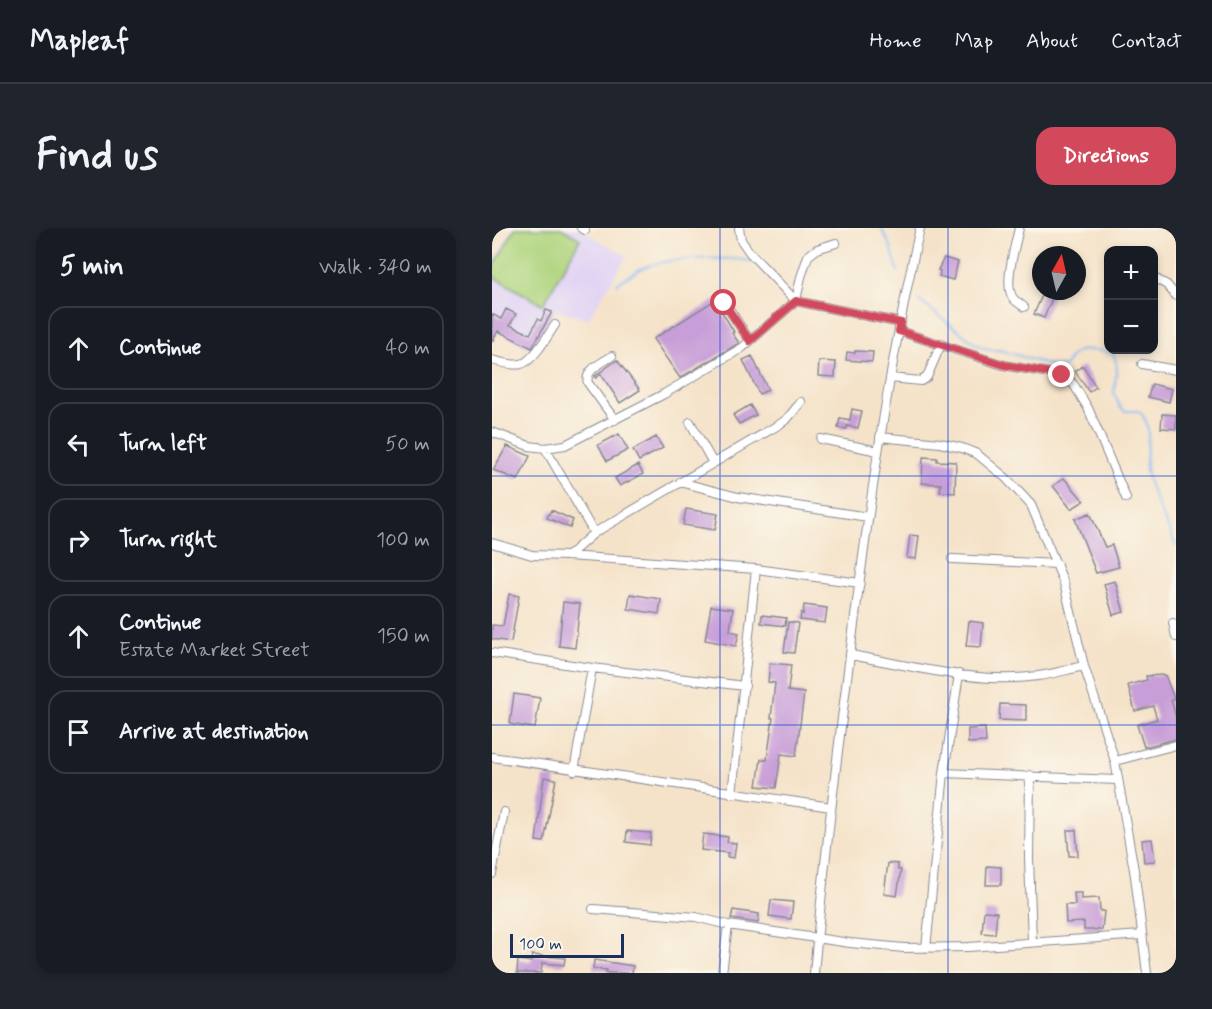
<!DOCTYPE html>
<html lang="en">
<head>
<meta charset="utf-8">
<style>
	body { margin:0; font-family:Mynerve,sans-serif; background:#20242c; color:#f1f3f6 }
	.controls { position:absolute; right:18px; top:18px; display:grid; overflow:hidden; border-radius:12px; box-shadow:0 3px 9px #0003 }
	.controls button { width:54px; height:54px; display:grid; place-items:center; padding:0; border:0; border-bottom:2px solid #363941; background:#171b24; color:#f1f3f6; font:30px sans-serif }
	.compass { position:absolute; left:540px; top:18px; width:54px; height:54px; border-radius:50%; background:#171b24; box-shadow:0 3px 9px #0003; rotate:8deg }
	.scale { position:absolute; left:18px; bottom:15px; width:114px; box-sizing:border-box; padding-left:6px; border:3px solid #1b2f5e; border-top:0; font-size:16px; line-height:21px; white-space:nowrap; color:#1b2f5e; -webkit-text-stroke:4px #fbf7ec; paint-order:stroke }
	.stop { position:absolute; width:18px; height:18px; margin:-14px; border:4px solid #d1495b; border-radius:50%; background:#fff }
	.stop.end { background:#d1495b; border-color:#fff; box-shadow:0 2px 6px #0008 }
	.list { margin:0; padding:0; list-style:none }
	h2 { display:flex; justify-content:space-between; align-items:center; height:78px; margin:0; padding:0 24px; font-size:26px }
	h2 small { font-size:20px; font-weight:400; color:#9ea1a6 }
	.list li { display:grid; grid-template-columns:39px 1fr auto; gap:18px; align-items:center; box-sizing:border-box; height:84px; margin:0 12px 12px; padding:0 12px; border:2px solid #363941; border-radius:18px }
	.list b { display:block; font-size:22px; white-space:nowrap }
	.list p { margin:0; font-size:20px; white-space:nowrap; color:#9ea1a6 }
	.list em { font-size:20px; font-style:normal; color:#9ea1a6 }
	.icon { flex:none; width:33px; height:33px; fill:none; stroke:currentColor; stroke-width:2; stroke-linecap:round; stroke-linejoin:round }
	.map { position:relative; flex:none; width:684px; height:745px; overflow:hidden; border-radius:18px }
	header { display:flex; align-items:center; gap:36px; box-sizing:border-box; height:84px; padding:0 30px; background:#171b24; border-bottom:2px solid #363941 }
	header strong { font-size:28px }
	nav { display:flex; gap:33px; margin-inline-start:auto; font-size:21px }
	.intro { display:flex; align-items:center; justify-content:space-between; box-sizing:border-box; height:144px; padding:0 36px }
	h1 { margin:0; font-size:42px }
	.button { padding:15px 27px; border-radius:18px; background:#d1495b; color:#fff; font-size:21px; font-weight:700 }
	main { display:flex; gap:36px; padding:0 36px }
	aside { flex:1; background:#171b24; border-radius:18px; box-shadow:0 3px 9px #0003 }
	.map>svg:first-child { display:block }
	.built { fill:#e1d4f4 }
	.green { fill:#afd47d; stroke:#65826e; stroke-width:1.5 }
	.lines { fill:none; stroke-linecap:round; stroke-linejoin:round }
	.stream { stroke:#85b9f3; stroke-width:2 }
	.building { fill:#c89ed8 }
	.minor-casing { stroke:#888994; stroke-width:10 }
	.minor { stroke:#fff; stroke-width:8 }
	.route { stroke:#d1495b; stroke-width:8 }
	.grid { fill:none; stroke:#1d4ed8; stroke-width:1.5; stroke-opacity:0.55 }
</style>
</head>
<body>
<header>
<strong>Mapleaf</strong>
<nav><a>Home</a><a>Map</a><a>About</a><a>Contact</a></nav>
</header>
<div class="intro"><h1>Find us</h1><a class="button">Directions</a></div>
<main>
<aside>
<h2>5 min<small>Walk · 340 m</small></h2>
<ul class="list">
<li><svg class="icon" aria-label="ahead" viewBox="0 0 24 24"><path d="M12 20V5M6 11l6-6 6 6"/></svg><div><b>Continue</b></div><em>40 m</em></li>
<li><svg class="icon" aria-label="left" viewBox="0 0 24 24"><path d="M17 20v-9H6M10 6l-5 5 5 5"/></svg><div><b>Turn left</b></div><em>50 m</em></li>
<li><svg class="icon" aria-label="right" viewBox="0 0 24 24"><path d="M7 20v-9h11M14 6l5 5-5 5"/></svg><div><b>Turn right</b></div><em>100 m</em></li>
<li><svg class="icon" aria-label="ahead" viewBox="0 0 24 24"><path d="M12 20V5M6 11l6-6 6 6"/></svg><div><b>Continue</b><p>Estate Market Street</p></div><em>150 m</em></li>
<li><svg class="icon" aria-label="arrive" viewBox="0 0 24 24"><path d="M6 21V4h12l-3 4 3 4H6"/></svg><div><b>Arrive at destination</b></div></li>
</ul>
</aside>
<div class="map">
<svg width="684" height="745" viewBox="0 0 684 745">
	<rect width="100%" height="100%" fill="#fbf7ec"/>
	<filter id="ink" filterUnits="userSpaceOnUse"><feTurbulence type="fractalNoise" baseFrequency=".0167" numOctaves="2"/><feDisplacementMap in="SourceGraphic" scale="12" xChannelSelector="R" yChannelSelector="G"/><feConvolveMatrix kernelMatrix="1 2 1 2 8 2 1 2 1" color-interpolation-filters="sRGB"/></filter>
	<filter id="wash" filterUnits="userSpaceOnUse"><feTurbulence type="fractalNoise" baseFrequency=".008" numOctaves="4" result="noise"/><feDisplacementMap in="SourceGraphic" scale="24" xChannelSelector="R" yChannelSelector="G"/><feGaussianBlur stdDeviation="1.35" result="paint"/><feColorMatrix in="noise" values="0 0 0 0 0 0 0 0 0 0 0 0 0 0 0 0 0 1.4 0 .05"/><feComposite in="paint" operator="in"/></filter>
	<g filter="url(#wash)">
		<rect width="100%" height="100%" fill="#f5e3c9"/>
		<path class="built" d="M21,0H86L135,28L96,91L63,82L41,122L0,101V37Z"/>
		<path class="green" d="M23,0H69L88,11L51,77L0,48V42Z"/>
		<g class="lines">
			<path class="stream" d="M389,0L399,19L406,43
				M125,56C133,50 143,43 153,39C174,30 240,28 262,34
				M426,72L485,117L497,122H508L564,139L573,138C576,132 580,126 587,123C596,121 615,122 622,127L625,139L622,166L628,179L633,183H647C663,200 653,218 654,240C655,260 676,297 684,318"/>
		</g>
		<g id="blocks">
			<path class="building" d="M452,30L466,34L461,52L447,48L448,43L446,42Z
				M552,63H563L552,90L542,86Z
				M223,72L242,104L240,105L247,115L188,150L161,111Z
				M14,81L24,86L18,97L38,106L46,91L49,93L54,82L60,84L40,120L6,103L0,114V86L9,91Z
				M363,123L381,124L380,134L354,132L355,124L363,125Z
				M260,128L276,162L267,166L251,132Z
				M125,132L148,162L128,175L109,146L104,150L103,148Z
				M327,133L344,134L343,149L326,148Z
				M591,138L604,159L597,164L583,143Z
				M660,156L680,161L677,174L656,169Z
				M258,177L264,187L247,196L241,187Z
				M360,181L370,183L366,200L355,198V201L346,200L348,190L358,192Z
				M670,186L684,187V201L669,200Z
				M127,206L136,222L115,233L106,217Z
				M164,209L171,220L147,233L141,222Z
				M15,218L38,228L26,252L1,242Z
				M431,229L445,230V233L464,234L463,265L448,264L449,256L430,255Z
				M146,237L151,246L128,258L123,250Z
				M572,250L592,273L579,281L561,258Z
				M194,281L226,286L223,302L191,297Z
				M59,282L81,292L78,300L55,290Z
				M598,285L613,319L620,317L627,339L604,345L583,291Z
				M418,307L427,308L424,331L415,330Z
				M623,353L632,384L621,387L612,356Z
				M17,366L27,368L19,414L0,411V397L11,398Z
				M138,366L169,371L167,386L136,381Z
				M71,374L88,376L83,420L67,418Z
				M312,377L335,380L333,395L308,392L309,385L311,386Z
				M219,378L241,381L238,403L247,405L244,418L213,412Z
				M270,387L294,390L293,398L269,395Z
				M477,393L491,395L489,419L474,418Z
				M296,394L306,395L302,425L292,424Z
				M278,435L299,437L296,463L312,465L304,528L289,526L284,560L265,558L269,531L275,532L281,490H279L283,455L276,454Z
				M673,447L682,471L679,472L684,489V511L652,519L645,497L665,491L661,478L643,483L636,457L655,452L654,448Z
				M22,466L48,470L43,500L18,496Z
				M508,476L534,477V493L507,492Z
				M493,500L494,514L476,515V501Z
				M52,549L64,551L52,614L44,613Z
				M575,602H584L586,628H577Z
				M135,603L159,605L158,617L134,614Z
				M211,606L236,609L235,614L244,615L242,630L235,629L236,625L209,622Z
				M660,611L663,633L652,634L650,612Z
				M396,635L406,636V642H409L405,668L392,666Z
				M495,638L509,639V657H494Z
				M582,665H589V671L607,670L608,683H612L610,702H592V694L574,695L573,677H583Z
				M279,672L301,674L299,691L277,688Z
				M241,682L267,686L266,695L239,691Z
				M492,683L505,684L503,706L490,705Z
				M40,727L73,730L72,737L50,735L49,745H25L26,732L39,734Z
				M102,732L141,738L140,745H114L115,742L101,741Z"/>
		</g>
	</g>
	<g filter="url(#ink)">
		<use href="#blocks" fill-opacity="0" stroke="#888994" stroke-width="1.5"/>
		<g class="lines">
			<g class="minor-casing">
				<path id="minor" d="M89,0L93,2
					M247,0L249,12L258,25L304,73L409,95
					M527,0C524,15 511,57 521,70C523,73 528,76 532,79
					M662,50L675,57L684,68
					M233,75L258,113
					M407,103L511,137L563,146L576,151L582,157L596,180L634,270
					M120,128C110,135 92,142 96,155L123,192
					M0,132C8,134 20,138 29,136C41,134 56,107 63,97
					M650,136L684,142
					M398,150L429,153L435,149L449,116
					M198,194L221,235
					M0,204L37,218L53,220L73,217L172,166L250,120L304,73L309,49L316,28L325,21L344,15
					M388,209L448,215L470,220L485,226L514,250L539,277L572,355L592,438L623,533L643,648L655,745
					M329,211L386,223
					M53,220L102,305
					M188,254L246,269L376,289
					M0,315L40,327L76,328L264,341L368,355
					M76,328L102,305L288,196L295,191L309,174
					M460,331L565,336
					M681,395L684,409
					M0,425L100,440L253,458
					M358,427C417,437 486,457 546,448C562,446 577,441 592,438
					M0,529L339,579
					M623,533L684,517
					M82,543L100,440
					M452,545L625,552
					M538,547L537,630L540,714
					M240,566L264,341
					M0,646L12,584
					M101,681L204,689L236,697L358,715L412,720L476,719L650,707
					M434,720L452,545L467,446
					M230,745L236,697
					M322,745C334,615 350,486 367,358C383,238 401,118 428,0"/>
			</g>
			<use href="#minor" class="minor"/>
		</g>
	</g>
	<g class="lines" filter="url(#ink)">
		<path class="route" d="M232,75L258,113L304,73L409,95L407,103L512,137L570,147"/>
	</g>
	<path class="grid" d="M228,0V745M456,0V745M0,248H684M0,497H684"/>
</svg>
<div class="controls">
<button>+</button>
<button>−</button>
</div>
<svg class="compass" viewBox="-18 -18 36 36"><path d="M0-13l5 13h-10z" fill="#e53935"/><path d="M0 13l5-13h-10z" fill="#9ea1a6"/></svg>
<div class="scale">100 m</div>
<div class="stop" style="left:232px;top:75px"></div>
<div class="stop end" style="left:570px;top:147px"></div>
</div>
</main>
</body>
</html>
